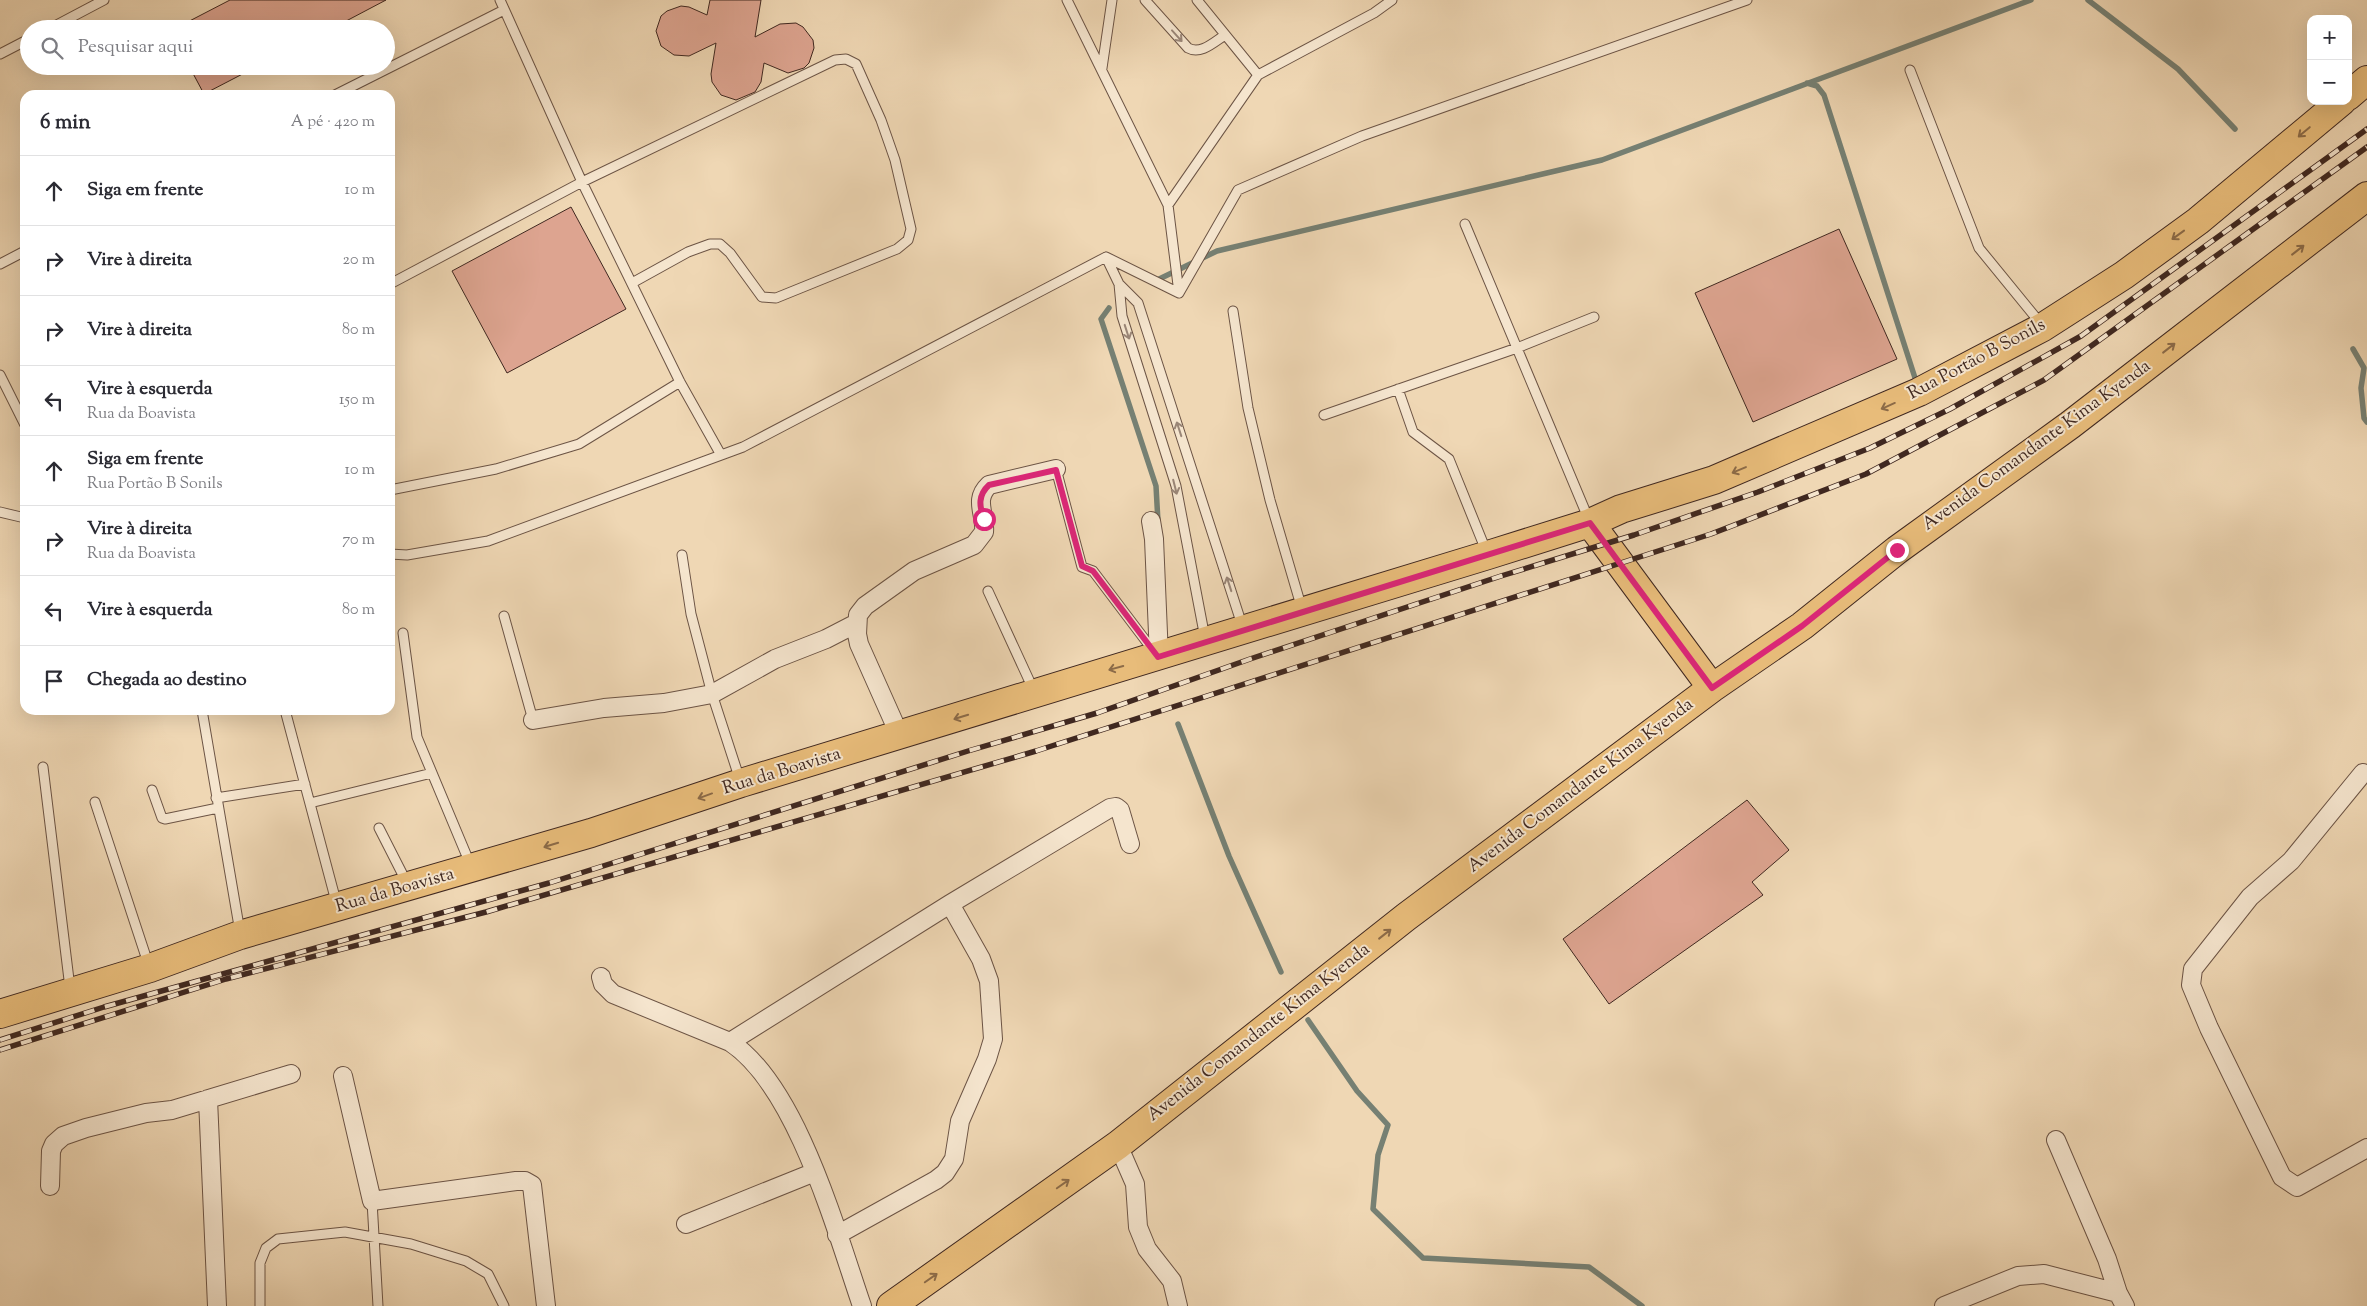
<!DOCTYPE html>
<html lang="pt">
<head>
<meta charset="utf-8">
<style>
	body { margin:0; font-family:"Sorts Mill Goudy",serif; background:#f7f7f7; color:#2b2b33 }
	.controls { position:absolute; right:15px; top:15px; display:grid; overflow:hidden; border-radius:10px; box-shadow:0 5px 20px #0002 }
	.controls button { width:45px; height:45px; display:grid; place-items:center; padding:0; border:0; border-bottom:1px solid #e1e1e2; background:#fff; color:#2b2b33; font:25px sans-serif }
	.stop { position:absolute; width:15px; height:15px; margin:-11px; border:4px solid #db2777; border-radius:50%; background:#fff }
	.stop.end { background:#db2777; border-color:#fff; box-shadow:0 1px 5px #0008 }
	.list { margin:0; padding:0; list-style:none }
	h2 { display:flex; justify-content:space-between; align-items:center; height:65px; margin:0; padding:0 20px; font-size:21px }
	h2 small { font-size:16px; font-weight:400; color:#7c7c81 }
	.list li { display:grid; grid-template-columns:32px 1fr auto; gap:15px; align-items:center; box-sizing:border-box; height:70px; padding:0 20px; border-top:1px solid #e1e1e2 }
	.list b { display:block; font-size:19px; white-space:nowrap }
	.list p { margin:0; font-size:16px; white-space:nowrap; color:#7c7c81 }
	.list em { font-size:16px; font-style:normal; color:#7c7c81 }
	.icon { flex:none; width:28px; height:28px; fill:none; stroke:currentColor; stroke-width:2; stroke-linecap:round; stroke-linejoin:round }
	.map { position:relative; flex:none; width:2367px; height:1306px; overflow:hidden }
	.search { position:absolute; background:#fff; box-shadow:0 5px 20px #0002; left:20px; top:20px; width:375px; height:55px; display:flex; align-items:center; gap:12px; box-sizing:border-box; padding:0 18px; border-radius:28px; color:#7c7c81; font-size:19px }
	.panel { position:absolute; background:#fff; box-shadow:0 5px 20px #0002; left:20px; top:90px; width:375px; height:625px; border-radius:15px }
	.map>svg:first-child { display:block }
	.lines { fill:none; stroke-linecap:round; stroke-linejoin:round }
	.stream { stroke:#768073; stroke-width:5.5 }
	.building { fill:#dda490; stroke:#402820 }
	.service-casing { stroke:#6c5445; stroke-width:11 }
	.minor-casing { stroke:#6c5445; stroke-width:20 }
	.primary-casing { stroke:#402820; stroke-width:30 }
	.service { stroke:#f5e5ce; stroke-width:9 }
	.minor { stroke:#f5e5ce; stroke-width:18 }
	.primary { stroke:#e8bc7a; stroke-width:28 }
	.rail-casing { stroke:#402820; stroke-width:5.5 }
	.rail { stroke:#f5e5ce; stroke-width:4; stroke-dasharray:11; stroke-linecap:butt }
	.oneway { stroke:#9a8677 }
	.oneway2 { stroke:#8c6b48 }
	.route { stroke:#db2777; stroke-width:6 }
	.labels { text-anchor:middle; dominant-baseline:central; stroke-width:4; stroke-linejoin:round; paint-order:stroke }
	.street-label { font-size:18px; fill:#402820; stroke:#f5e5ce }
</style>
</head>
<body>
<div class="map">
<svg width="2367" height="1306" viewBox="0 0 2367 1306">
	<rect width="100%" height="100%" fill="#efd7b4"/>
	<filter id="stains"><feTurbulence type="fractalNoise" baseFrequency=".004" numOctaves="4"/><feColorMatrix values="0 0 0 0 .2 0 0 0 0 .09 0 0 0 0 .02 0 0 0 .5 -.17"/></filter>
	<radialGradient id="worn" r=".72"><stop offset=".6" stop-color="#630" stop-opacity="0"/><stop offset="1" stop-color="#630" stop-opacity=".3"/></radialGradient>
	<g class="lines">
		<path class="stream" d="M2088,0L2178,69L2235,129
			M1807,83L1817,86L1824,95L1916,381
			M1153,282L1217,251L1602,160L2031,0
			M1109,308L1101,319L1156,486L1158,522
			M2353,349L2364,368L2361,388L2364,418L2367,422
			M1178,724L1229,856L1281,972
			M1308,1020L1357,1091L1388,1125L1378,1155L1373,1209L1423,1258L1589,1267L1642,1306"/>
	</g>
	<path class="building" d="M230,0H386L331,29H174Z
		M710,0H761L755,37L780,24L796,23L803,27L813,40L814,48L809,63L804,68L788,73L764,63L761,82L755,92L736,100L721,95L712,82L711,74L716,43L689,56L674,55L661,46L656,31L661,16L667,11L681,6L689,7L707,15Z
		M189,66H258L204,94Z
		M571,207L626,309L507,373L452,271Z
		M1839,229L1897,359L1753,422L1695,293Z
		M1747,800L1789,850L1752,882L1763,895L1609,1004L1563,939Z"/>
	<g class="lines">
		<g class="service-casing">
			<path id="service" d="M500,0L582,182L680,382L721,455
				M1067,0L1168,205L1179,293
				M1145,0L1188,48C1201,55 1214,42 1225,35
				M1197,0L1258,75
				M49,29L104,0
				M0,54L29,39
				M1102,68L1112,0
				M1910,70L1979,248L2041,324
				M335,95L504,10
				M1168,205L1258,75L1374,13L1392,0
				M1465,224L1589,520
				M1106,257L1119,284L1138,303L1243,628
				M0,264L25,251
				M390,284L582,182L835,60L846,59L856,64L881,120L895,160L911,229L908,240L897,249L776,298L762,297L730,253L720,244H710L688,252L632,283
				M1119,284L1122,316L1176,486L1205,638
				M1233,311L1248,408L1270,500L1302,609
				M0,375L25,425
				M1398,389L1413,432L1449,459L1487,553
				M1324,415L1517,348L1594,317
				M1056,469L1082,567L1093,571L1155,653
				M390,490L496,469L579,444L680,382
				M0,512L25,518
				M390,554L407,555L488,541L743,447L1106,257L1179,293L1238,190L1362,136L1747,0
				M682,555L691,614L712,694L740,780
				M988,591L1034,691
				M504,616L533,720
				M403,633L417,737L471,866
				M202,710L240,932
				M285,710L337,905
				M43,767L70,988
				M152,790L162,818L165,819L218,808
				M216,798L305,784
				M95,802L149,966
				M310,803L432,773
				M379,828L407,883
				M372,1201L378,1306
				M260,1306V1263L266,1248L278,1239L345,1232L411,1244L466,1261L488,1274L504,1306"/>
		</g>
		<g class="minor-casing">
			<path id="minor" d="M1151,521L1154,539L1159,657
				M533,720L604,708L664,703L712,694L775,659L826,639L857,623
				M900,736L859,644L857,634L858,615L865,606L914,571L974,545L984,532C986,514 973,500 989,485L1056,469
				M2363,773L2291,861L2250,897L2193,969L2191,985L2209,1028L2282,1177L2297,1187L2367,1148
				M601,977L603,984L613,994L730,1042C797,1086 836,1231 862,1306
				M730,1042L950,904L1110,808L1116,807L1120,810L1130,844
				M343,1076L372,1201L516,1181H525L532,1185L546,1306
				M208,1099L217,1306
				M2056,1140L2107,1259L2118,1293L2125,1306
				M1118,1145L1135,1184L1138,1227L1147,1249L1172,1281L1178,1306
				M50,1186L51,1151L54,1144L63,1136L86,1128L146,1113L172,1110L291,1074
				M686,1224L815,1172
				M837,1235L936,1180L945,1173L954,1159L960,1121L987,1059L993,1039L989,981L981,959L950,904
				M1944,1306L2018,1276L2044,1274L2118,1293"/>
		</g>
		<g class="primary-casing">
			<path id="primary" d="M2348,96L2367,80
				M1590,523L1712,688
				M0,1014L150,968L240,935L591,833L741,783L1488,555L1590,523L1621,509L1714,480L1919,392L2043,327L2124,275L2198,221L2342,101
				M891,1306L1118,1145L1406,917L1712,688L1802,626L1897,550L2070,425L2367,196"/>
		</g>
		<use href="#service" class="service"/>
		<use href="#minor" class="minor"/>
		<use href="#primary" class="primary"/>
		<g class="rail-casing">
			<path id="rail" d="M0,1040L104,1007L549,883L968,751L1097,713L1250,659L1501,576L1634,535L1758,492L1870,448L1950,409L2081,336L2367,129
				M0,1050L226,979L486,912L1036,751L1711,534L1866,474L2044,380L2367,147"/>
		</g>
		<use href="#rail" class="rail"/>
	</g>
	<defs><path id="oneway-shaft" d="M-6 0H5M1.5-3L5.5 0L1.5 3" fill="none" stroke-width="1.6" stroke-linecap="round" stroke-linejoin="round" transform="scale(1.25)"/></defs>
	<g class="oneway">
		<use href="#oneway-shaft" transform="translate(1177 36) rotate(48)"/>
		<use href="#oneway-shaft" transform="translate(1127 332) rotate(72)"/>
		<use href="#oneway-shaft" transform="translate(1179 429) rotate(-108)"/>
		<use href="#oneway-shaft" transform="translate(1175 487) rotate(76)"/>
		<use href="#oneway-shaft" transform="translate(1229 584) rotate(-108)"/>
	</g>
	<g class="oneway2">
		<use href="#oneway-shaft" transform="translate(2304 132) rotate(140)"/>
		<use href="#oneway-shaft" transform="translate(2178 235) rotate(144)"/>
		<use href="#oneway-shaft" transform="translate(2298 250) rotate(-38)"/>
		<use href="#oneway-shaft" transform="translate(2169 348) rotate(-38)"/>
		<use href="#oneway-shaft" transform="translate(1888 406) rotate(156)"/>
		<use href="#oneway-shaft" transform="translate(1739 470) rotate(157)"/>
		<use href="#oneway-shaft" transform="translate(1116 668) rotate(165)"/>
		<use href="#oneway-shaft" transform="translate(961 717) rotate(163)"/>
		<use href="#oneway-shaft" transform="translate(705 796) rotate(160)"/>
		<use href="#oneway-shaft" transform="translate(551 845) rotate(163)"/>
		<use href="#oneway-shaft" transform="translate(1385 934) rotate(-38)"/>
		<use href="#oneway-shaft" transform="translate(1063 1184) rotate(-35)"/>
		<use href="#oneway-shaft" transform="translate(931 1278) rotate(-35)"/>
	</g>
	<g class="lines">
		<path class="route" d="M984,519C979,506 978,495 989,485L1056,470L1082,566L1093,571L1158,657L1590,523L1712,688L1802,626L1897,550"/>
	</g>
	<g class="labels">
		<g class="street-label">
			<text transform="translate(1977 360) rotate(-28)">Rua Portão B Sonils</text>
			<text transform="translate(2037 446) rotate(-36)">Avenida Comandante Kima Kyenda</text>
			<text transform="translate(782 772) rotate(-17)">Rua da Boavista</text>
			<text transform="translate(1581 786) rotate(-37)">Avenida Comandante Kima Kyenda</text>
			<text transform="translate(395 891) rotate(-16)">Rua da Boavista</text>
			<text transform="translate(1259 1033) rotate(-38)">Avenida Comandante Kima Kyenda</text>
		</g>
	</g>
	<rect width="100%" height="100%" filter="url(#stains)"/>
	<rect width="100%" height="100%" fill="url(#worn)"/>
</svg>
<div class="controls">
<button>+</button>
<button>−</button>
</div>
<div class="stop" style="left:984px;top:519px"></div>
<div class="stop end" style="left:1897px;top:550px"></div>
<div class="search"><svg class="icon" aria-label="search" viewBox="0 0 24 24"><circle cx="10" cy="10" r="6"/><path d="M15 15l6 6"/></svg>Pesquisar aqui</div>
<section class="panel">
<h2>6 min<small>A pé · 420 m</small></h2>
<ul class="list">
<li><svg class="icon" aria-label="ahead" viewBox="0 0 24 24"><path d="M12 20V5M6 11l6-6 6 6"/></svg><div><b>Siga em frente</b></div><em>10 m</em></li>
<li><svg class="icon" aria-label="right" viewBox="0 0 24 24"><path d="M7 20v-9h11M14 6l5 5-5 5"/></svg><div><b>Vire à direita</b></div><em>20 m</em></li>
<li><svg class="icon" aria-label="right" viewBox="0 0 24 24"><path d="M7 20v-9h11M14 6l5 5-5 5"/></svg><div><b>Vire à direita</b></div><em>80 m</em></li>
<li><svg class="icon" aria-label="left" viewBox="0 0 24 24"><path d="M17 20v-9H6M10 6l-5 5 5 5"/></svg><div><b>Vire à esquerda</b><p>Rua da Boavista</p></div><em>150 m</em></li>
<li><svg class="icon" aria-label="ahead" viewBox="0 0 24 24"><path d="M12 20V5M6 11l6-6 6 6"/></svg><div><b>Siga em frente</b><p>Rua Portão B Sonils</p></div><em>10 m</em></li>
<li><svg class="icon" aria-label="right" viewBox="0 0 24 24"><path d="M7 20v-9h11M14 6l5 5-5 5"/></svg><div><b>Vire à direita</b><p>Rua da Boavista</p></div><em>70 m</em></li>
<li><svg class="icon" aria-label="left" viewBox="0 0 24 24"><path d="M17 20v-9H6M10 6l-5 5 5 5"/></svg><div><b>Vire à esquerda</b></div><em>80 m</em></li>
<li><svg class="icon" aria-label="arrive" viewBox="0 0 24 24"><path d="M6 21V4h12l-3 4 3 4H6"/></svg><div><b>Chegada ao destino</b></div></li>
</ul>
</section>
</div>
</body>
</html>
